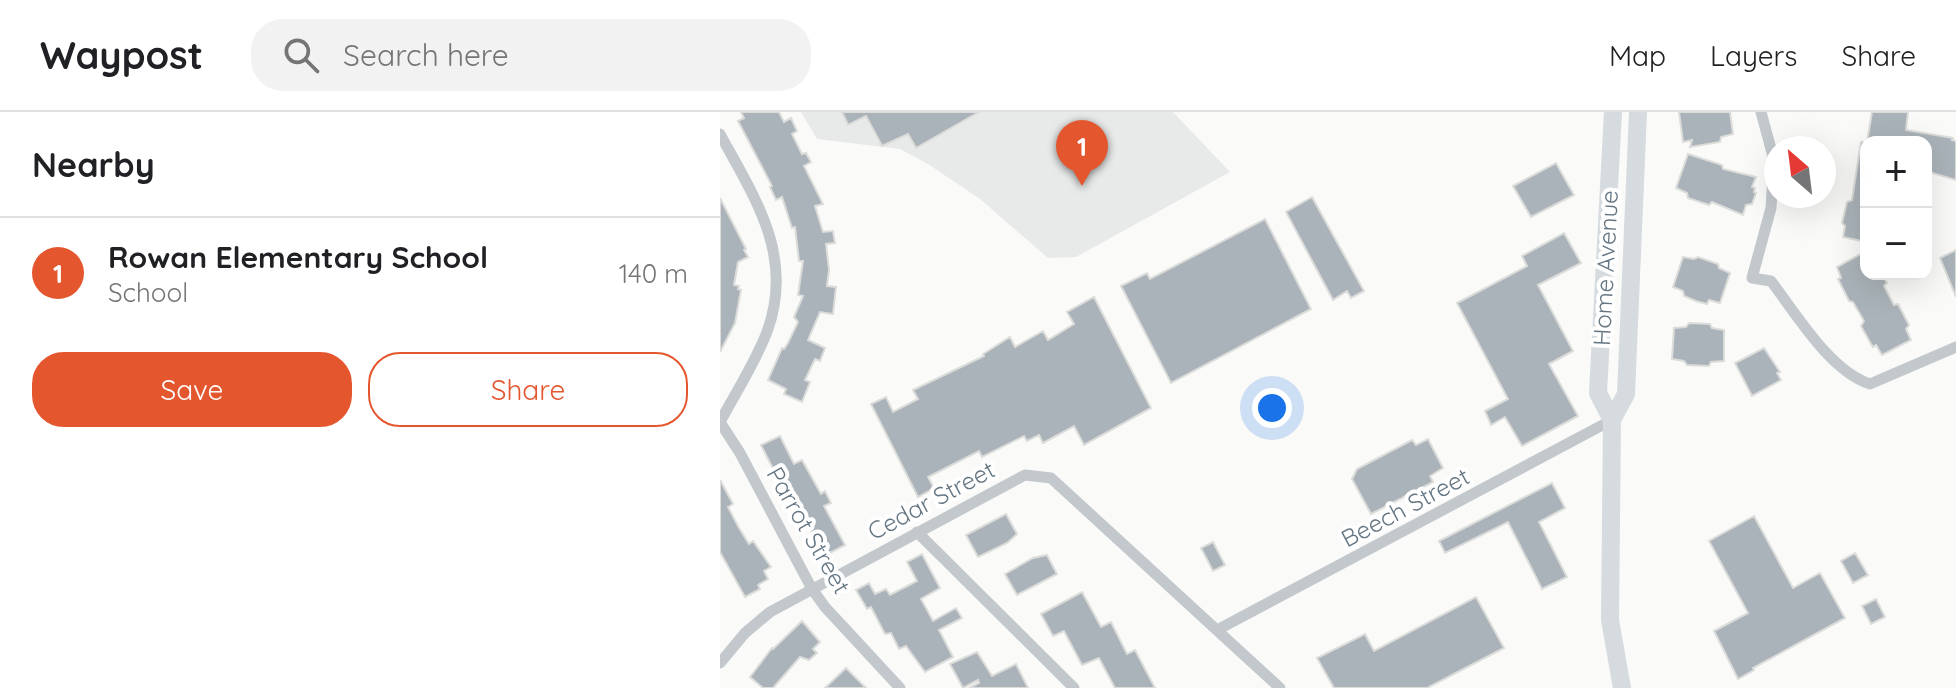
<!DOCTYPE html>
<html lang="en">
<head>
<meta charset="utf-8">
<style>
	body { margin:0; font-family:Quicksand,sans-serif; background:#f2f2f2; color:#202124 }
	.controls { position:absolute; right:24px; top:24px; display:grid; overflow:hidden; border-radius:16px; box-shadow:0 8px 32px #0002 }
	.controls button { width:72px; height:72px; display:grid; place-items:center; padding:0; border:0; border-bottom:2px solid #e0e0e0; background:#fff; color:#202124; font:40px sans-serif }
	.compass { position:absolute; left:1044px; top:24px; width:72px; height:72px; border-radius:50%; background:#fff; box-shadow:0 8px 32px #0002; rotate:332deg }
	.you { position:absolute; left:552px; top:296px; width:28px; height:28px; margin:-20px; border:6px solid #fff; border-radius:50%; background:#1a73e8; box-shadow:0 0 0 12px #1a73e833 }
	.badge { display:grid; place-items:center; width:52px; height:52px; border-radius:50%; background:#e4572e; color:#fff; font-size:26px; font-weight:700 }
	.pin { position:absolute; translate:-50% -66px; filter:drop-shadow(0 2px 4px #0008) }
	.pin::after { content:''; position:absolute; top:42px; width:28px; height:24px; background:inherit; clip-path:polygon(0 0,100% 0,50% 100%) }
	.list { margin:0; padding:0; list-style:none }
	h2 { display:flex; justify-content:space-between; align-items:center; height:104px; margin:0; padding:0 32px; font-size:34px }
	h2 small { font-size:26px; font-weight:400; color:#757577 }
	.list li { display:grid; grid-template-columns:52px 1fr auto; gap:24px; align-items:center; box-sizing:border-box; height:112px; padding:0 32px; border-top:2px solid #e0e0e0 }
	.list b { display:block; font-size:30px; white-space:nowrap }
	.list p { margin:0; font-size:26px; white-space:nowrap; color:#757577 }
	.list em { font-size:26px; font-style:normal; color:#757577 }
	.actions { display:flex; gap:16px; padding:24px 32px }
	.actions a { flex:1; padding:18px 0; border:2px solid #e4572e; border-radius:32px; text-align:center; font-size:28px; color:#e4572e }
	.actions .main { background:#e4572e; color:#fff }
	.icon { flex:none; width:44px; height:44px; fill:none; stroke:currentColor; stroke-width:2; stroke-linecap:round; stroke-linejoin:round }
	.map { position:relative; flex:none; width:1236px; height:576px; overflow:hidden }
	header { display:flex; align-items:center; gap:48px; box-sizing:border-box; height:112px; padding:0 40px; background:#fff; border-bottom:2px solid #e0e0e0 }
	header strong { font-size:38px }
	nav { display:flex; gap:44px; margin-inline-start:auto; font-size:28px }
	.search { width:560px; height:72px; background:#f2f2f2; display:flex; align-items:center; gap:20px; box-sizing:border-box; padding:0 28px; border-radius:32px; color:#757577; font-size:30px }
	main { display:flex }
	aside { flex:1; background:#fff }
	.map>svg:first-child { display:block }
	.built { fill:#e8e9e9 }
	.building { fill:#aab3b9; stroke:#dcdcda; stroke-width:2 }
	.lines { fill:none; stroke-linecap:round; stroke-linejoin:round }
	.minor { stroke:#c3c8cc; stroke-width:11 }
	.primary { stroke:#d6dbdf; stroke-width:18 }
	.labels { text-anchor:middle; dominant-baseline:central; stroke-width:8; stroke-linejoin:round; paint-order:stroke }
	.street-label { font-size:24px; fill:#657683; stroke:#fff }
</style>
</head>
<body>
<header>
<strong>Waypost</strong>
<div class="search"><svg class="icon" aria-label="search" viewBox="0 0 24 24"><circle cx="10" cy="10" r="6"/><path d="M15 15l6 6"/></svg>Search here</div>
<nav><a>Map</a><a>Layers</a><a>Share</a></nav>
</header>
<main>
<aside>
<h2>Nearby<small></small></h2>
<ul class="list">
<li><span class="badge">1</span><div><b>Rowan Elementary School</b><p>School</p></div><em>140 m</em></li>
</ul>
<div class="actions"><a class="main">Save</a><a>Share</a></div>
</aside>
<div class="map">
<svg width="1236" height="576" viewBox="0 0 1236 576">
	<rect width="100%" height="100%" fill="#fafaf8"/>
	<path class="built" d="M81,0H453L510,60L356,145L328,146L260,87L208,52L180,37L97,27Z"/>
	<path class="building" d="M21,0H59L64,10L71,6L77,19L72,22L82,42L86,41L91,50L84,54L103,92L95,94L103,120L113,119L115,131L106,132L109,158L107,174L116,175L113,202L100,200L88,228L105,236L100,249L95,247L85,268L90,270L82,290L64,282L66,277L48,268L62,236L64,237L68,231L78,210L74,205L83,184L78,183L83,149H79L75,115L72,116L62,85L56,88L50,75L52,74L18,9L24,6Z
		M122,0H259L196,36L188,22L162,34L146,4L128,13Z
		M959,0H1010L1013,22L1001,25L1000,30L970,35L972,28L963,30Z
		M1152,0H1188L1186,18L1233,26L1232,28L1236,29V68L1206,59V30H1147Z
		M1141,30H1146V130L1123,125L1125,114L1122,111L1127,90L1132,88Z
		M968,42L1002,53L1003,57L1036,65L1032,75L1035,76L1034,80L1036,81L1032,92L1026,93L1023,103L992,90L989,93L968,86L967,81L956,76Z
		M836,51L854,83L811,105L793,74Z
		M592,85L644,179L631,186L627,179L613,188L566,100Z
		M0,86L26,137L24,138L28,145L18,150L14,173L19,174L18,177L21,178L15,211L0,240Z
		M545,107L591,197L451,271L401,174L427,161L430,167Z
		M844,121L861,151L818,173L853,239L829,252L858,304L802,334L785,305L771,313L765,299L788,287L737,191L807,154L802,144Z
		M1236,138V185L1220,146Z
		M1146,139V162H1162L1167,171L1164,174L1174,193L1178,192L1189,213L1186,217L1191,228L1162,243L1156,233L1153,235L1151,232L1141,214L1144,209L1133,190L1129,189L1118,167L1121,166L1117,155Z
		M963,145L974,147L978,145L998,152L999,156L1010,161L1000,191L989,188L987,192L976,189L964,184L963,179L953,175Z
		M374,185L431,296L364,333L354,314L323,331L319,323L307,329L304,324L262,345L259,339L208,365L214,376L198,385L151,292L166,285L173,300L198,287L193,278L264,244L263,242L290,225L295,235L323,219L328,228L354,212L347,200Z
		M969,211L990,212L992,216L1004,218V249L991,250L989,254L967,253L964,249L952,247L954,216L966,215Z
		M1044,236L1060,260L1057,261L1061,268L1032,284L1015,251Z
		M60,324L74,352L82,348L101,382L105,379L111,391L104,394L125,433L108,442L105,438L102,440L79,396L74,398L41,333Z
		M708,327L723,356L710,364L713,370L651,402L632,367L637,357L692,328L696,333Z
		M0,368L13,392L8,395L19,416L29,432L33,429L51,455L44,459L48,467L38,473L40,477L25,485L0,440Z
		M832,371L845,396L819,410L847,465L822,477L788,410L725,441L719,429Z
		M286,402L297,422L287,431L258,445L246,423Z
		M1034,404L1073,476L1100,461L1125,506L1033,556L1034,558L1018,567L994,519L1028,501L989,429Z
		M493,430L505,453L493,459L481,436Z
		M1135,441L1148,463L1133,471L1121,449Z
		M202,442L220,476L201,487L213,509L236,496L242,506L219,518L233,545L205,560L186,534L179,537L171,521L165,522L151,495L147,497L136,478L149,471L155,482L166,477L170,483L197,469L187,450Z
		M327,443L337,462L297,483L285,462L313,446Z
		M362,480L381,515L391,510L407,542L415,538L435,576H395L379,546L362,553L344,519L333,524L321,502Z
		M756,485L784,536L707,576H614L597,546L645,522L654,539Z
		M1156,487L1165,505L1151,512L1142,494Z
		M82,509L100,530L93,537L97,541L89,548L80,545L53,576H43L30,565L52,536L53,537Z
		M257,540L272,564L296,552L308,576H249L259,571L258,568L243,576L230,552Z
		M126,556L146,576H105Z"/>
	<g class="lines">
		<path class="minor" d="M1041,0L1054,48L1051,96L1032,166L1051,169C1077,203 1110,259 1150,272L1236,235
			M0,22C34,85 74,142 48,217C38,246 15,282 0,310L20,341L92,477L105,495L180,576
			M197,420L354,576
			M497,518L892,308
			M0,551L25,521L50,500L305,363L331,366L560,576"/>
		<path class="primary" d="M892,308L878,281L893,0
			M902,576L890,508L892,308L906,282L918,0"/>
	</g>
	<g class="labels">
		<g class="street-label">
			<text transform="translate(885 156) rotate(-87)">Home Avenue</text>
			<text transform="translate(211 388) rotate(-28)">Cedar Street</text>
			<text transform="translate(685 395) rotate(-28)">Beech Street</text>
			<text transform="translate(89 418) rotate(60)">Parrot Street</text>
		</g>
	</g>
</svg>
<div class="controls">
<button>+</button>
<button>−</button>
</div>
<svg class="compass" viewBox="-18 -18 36 36"><path d="M0-13l5 13h-10z" fill="#e53935"/><path d="M0 13l5-13h-10z" fill="#757577"/></svg>
<div class="you"></div>
<div class="pin badge" style="left:362px;top:74px">1</div>
</div>
</main>
</body>
</html>
